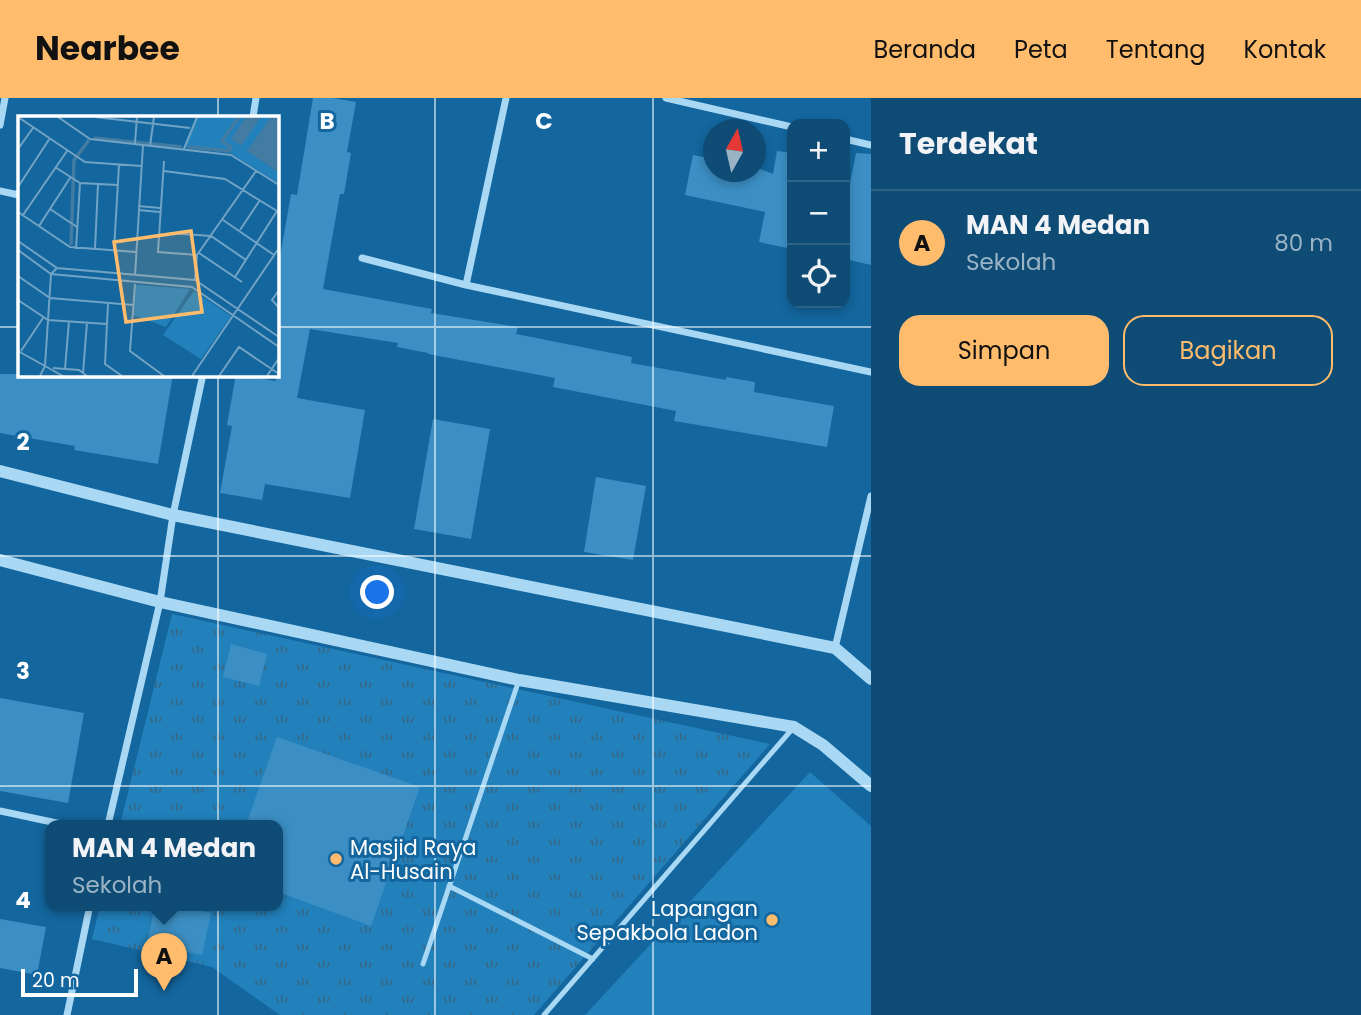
<!DOCTYPE html>
<html lang="id">
<head>
<meta charset="utf-8">
<style>
	body { margin:0; font-family:Poppins,sans-serif; background:#1c567e; color:#f1f3f6 }
	.controls { position:absolute; right:21px; top:21px; display:grid; overflow:hidden; border-radius:14px; box-shadow:0 4px 10px #0003 }
	.controls button { width:63px; height:63px; display:grid; place-items:center; padding:0; border:0; border-bottom:2px solid #2e6388; background:#0e4c76; color:#f1f3f6; font:35px sans-serif }
	.compass { position:absolute; left:703px; top:21px; width:63px; height:63px; border-radius:50%; background:#0e4c76; box-shadow:0 4px 10px #0003; rotate:8deg }
	.scale { position:absolute; left:21px; bottom:18px; width:117px; box-sizing:border-box; padding-left:7px; border:4px solid #fff; border-top:0; font-size:19px; line-height:24px; white-space:nowrap; color:#fff; -webkit-text-stroke:5px #13669e; paint-order:stroke }
	.you { position:absolute; left:378px; top:495px; width:24px; height:24px; margin:-18px; border:5px solid #fff; border-radius:50%; background:#1a73e8; box-shadow:0 0 0 10px #1a73e833 }
	.badge { display:grid; place-items:center; width:46px; height:46px; border-radius:50%; background:#ffbc6c; color:#111; font-size:23px; font-weight:700 }
	.pin { position:absolute; translate:-50% -58px; filter:drop-shadow(0 2px 4px #0008) }
	.pin::after { content:''; position:absolute; top:37px; width:24px; height:21px; background:inherit; clip-path:polygon(0 0,100% 0,50% 100%) }
	.popup { position:absolute; left:45px; top:722px; width:238px; height:91px; box-sizing:border-box; display:grid; place-content:center; border-radius:14px; background:#0e4c76; filter:drop-shadow(0 2px 5px #0005); font-size:23px; white-space:nowrap; color:#9bb4c5 }
	.popup b { font-size:26px; color:#f1f3f6 }
	.popup::after { content:''; position:absolute; left:50%; top:100%; margin-left:-14px; border:14px solid transparent; border-top-color:#0e4c76 }
	.list { margin:0; padding:0; list-style:none }
	h2 { display:flex; justify-content:space-between; align-items:center; height:91px; margin:0; padding:0 28px; font-size:30px }
	h2 small { font-size:23px; font-weight:400; color:#9bb4c5 }
	.list li { display:grid; grid-template-columns:46px 1fr auto; gap:21px; align-items:center; box-sizing:border-box; height:105px; padding:0 28px; border-top:2px solid #2e6388 }
	.list b { display:block; font-size:26px; white-space:nowrap }
	.list p { margin:0; font-size:23px; white-space:nowrap; color:#9bb4c5 }
	.list em { font-size:23px; font-style:normal; color:#9bb4c5 }
	.actions { display:flex; gap:14px; padding:21px 28px }
	.actions a { flex:1; padding:16px 0; border:2px solid #ffbc6c; border-radius:21px; text-align:center; font-size:24px; color:#ffbc6c }
	.actions .main { background:#ffbc6c; color:#111 }
	.icon { flex:none; width:38px; height:38px; fill:none; stroke:currentColor; stroke-width:2; stroke-linecap:round; stroke-linejoin:round }
	.map { position:relative; flex:none; width:871px; height:917px; overflow:hidden }
	header { display:flex; align-items:center; gap:42px; box-sizing:border-box; height:98px; padding:0 35px; background:#ffbc6c; color:#111 }
	header strong { font-size:33px }
	nav { display:flex; gap:38px; margin-inline-start:auto; font-size:24px }
	main { display:flex }
	aside { flex:1; background:#0e4c76 }
	.map>svg:first-child { display:block }
	.grass { fill:url(#grass-tufts) }
	.pitch { fill:#2280bb }
	.building { fill:#3c8fc4 }
	.lines { fill:none; stroke-linecap:round; stroke-linejoin:round }
	.service { stroke:#a9d8f4; stroke-width:5 }
	.minor { stroke:#a9d8f4; stroke-width:7 }
	.tertiary { stroke:#a9d8f4; stroke-width:12 }
	.grid { fill:none; stroke:#fff; stroke-width:2; stroke-opacity:0.55 }
	.poi-dot { fill:#ffbc6c; stroke:#13669e; stroke-width:2.5 }
	.labels { text-anchor:middle; dominant-baseline:central; stroke-width:6; stroke-linejoin:round; paint-order:stroke }
	.poi-label { font-size:21px; fill:#fff; stroke:#13669e; text-anchor:start }
	.inset-river { fill:none; stroke:#427ca3; stroke-width:3.5 }
	.inset-road { fill:none; stroke:#71a3c5; stroke-width:2 }
	.view { fill:#ffbc6c; fill-opacity:0.15; stroke:#ffbc6c; stroke-width:3.5 }
	.inset-edge { fill:none; stroke:#fff; stroke-width:3.5 }
	.grid-label { font-size:23px; text-anchor:middle; font-weight:bold; fill:#fff; stroke:#13669e; stroke-width:6; stroke-linejoin:round; paint-order:stroke }
</style>
</head>
<body>
<header>
<strong>Nearbee</strong>
<nav><a>Beranda</a><a>Peta</a><a>Tentang</a><a>Kontak</a></nav>
</header>
<main>
<div class="map">
<svg width="871" height="917" viewBox="0 0 871 917">
	<defs>
		<pattern id="grass-tufts" width="24" height="20" patternUnits="userSpaceOnUse" patternTransform="scale(1.75)"><rect width="24" height="20" fill="#2280bb"/><path d="M3 7l-1-3M5 7V3M7 7l1-3M15 17l-1-3M17 17v-4M19 17l1-3" fill="none" stroke="#356989"/></pattern>
	</defs>
	<rect width="100%" height="100%" fill="#13669e"/>
	<path class="grass" d="M172,516L770,646L534,917H280L212,869L92,841L100,807H278V727H120Z"/>
	<path class="pitch" d="M810,674L871,728V917H585Z"/>
	<path class="building" d="M313,0H333L356,4L347,54L351,55L344,96H340L323,191L432,211L431,215L518,229L516,236L632,259L631,265L726,282V279L755,284L754,294L834,308L827,349L674,323L676,313L553,289L555,280L428,256V255L397,249L398,245L310,231L297,300L365,312L350,400L265,386L262,402L220,395L232,328L227,327L236,276L276,283V182L291,96L297,97Z
		M777,53L792,55V151L759,144L765,114L685,97L693,57L713,61V74H755V69L773,76Z
		M856,55L871,56V167L845,161V111Z
		M0,276H173L158,366L74,352L75,348L0,335Z
		M433,321L490,331L471,441L414,431Z
		M596,379L646,388L633,462L584,454Z
		M231,546L267,556L259,588L223,579Z
		M0,600L84,615L68,705L0,693Z
		M277,639L420,689L371,828L278,794V727H246Z
		M155,807H169L211,815L202,857L147,846Z
		M0,821L46,829L37,877L0,870Z"/>
	<g class="lines">
		<path class="service" d="M449,788L593,861
			M423,866L519,582
			M544,917L794,629"/>
		<path class="minor" d="M506,0L466,187L871,274
			M666,0L792,29
			M253,19L256,0
			M0,27L5,0
			M845,41L871,47
			M0,93L19,97
			M362,160L466,187
			M835,550L871,398
			M0,713L66,727
			M108,727L160,504L173,417L203,276
			M67,917L90,807"/>
		<path class="tertiary" d="M0,373L173,417L835,550L871,581
			M0,462L160,504L519,582L794,629L823,647L871,688"/>
	</g>
	<path class="grid" d="M218,0V19M435,0V917M653,0V917M0,229H19M276,229H871M218,276V917M0,458H871M0,688H871"/>
	<g class="poi-dot">
		<circle cx="336" cy="761" r="7"/>
		<circle cx="772" cy="822" r="7"/>
	</g>
	<g class="labels">
		<g class="poi-label">
			<text x="350" y="749">Masjid Raya<tspan x="350" dy="24">Al-Husain</tspan></text>
			<text x="758" y="810" text-anchor="end">Lapangan<tspan x="758" dy="24">Sepakbola Ladon</tspan></text>
		</g>
	</g>
	<g transform="translate(18 18)">
		<rect width="261" height="261" fill="#13669e"/>
		<path d="M178,1H253L230,35L261,57V68L213,37L165,32ZM118,169L172,173L148,211L115,199Z" fill="#2280bb"/>
		<path d="M176,175L213,200L183,243L145,219Z" fill="#2280bb"/>
		<path d="M228,1H243L223,30L213,23ZM253,1H261V57L229,35Z" fill="#427ca3"/>
		<path class="inset-river" d="M76,22L164,31M170,31L211,35L213,31L204,25L221,1M53,129L56,44L71,24"/>
		<path class="inset-road" d="M0,1L67,46L123,50M40,1L72,23L213,39L261,69M77,1L172,12M117,27L119,1M132,30L136,1M0,33L15,12M166,33L179,1M146,45L140,136L179,139M37,51L62,67L100,69M146,55L207,63L259,95L217,161M0,71L32,22M120,90L142,92M32,93L59,111M120,94L142,96M0,96L52,131L118,136M5,99L49,35M205,104L256,139M21,110L52,62M222,114L242,84M151,117L193,120L228,144M0,125L39,152L177,164L261,221M58,133L62,67M77,133L80,68M0,134L33,158L174,171L261,231M96,134L101,49M181,137L224,166M0,160L32,182L115,189M117,160L125,29M177,163L179,139L238,55M117,168L112,235L146,260M261,174L254,184L261,192M0,184L30,204L89,208M90,188L87,248L104,260M0,235L45,260M3,235L25,202M35,252L61,254L69,260M47,253L51,205M65,257L69,207M22,260L27,250L33,158L39,152M174,260L261,132M201,260L221,231L261,258M249,260L261,242"/>
		<path class="view" d="M173,115L184,196L108,206L96,126Z"/>
		<rect width="261" height="261" class="inset-edge"/>
	</g>
	<g class="grid-label">
		<text x="327" y="31">B</text>
		<text x="544" y="31">C</text>
		<text x="23" y="352">2</text>
		<text x="23" y="581">3</text>
		<text x="23" y="810">4</text>
	</g>
</svg>
<div class="controls">
<button>+</button>
<button>−</button>
<button><svg class="icon" aria-label="locate" viewBox="0 0 24 24"><circle cx="12" cy="12" r="6"/><path d="M12 2v4M12 18v4M2 12h4M18 12h4"/></svg></button>
</div>
<svg class="compass" viewBox="-18 -18 36 36"><path d="M0-13l5 13h-10z" fill="#e53935"/><path d="M0 13l5-13h-10z" fill="#9bb4c5"/></svg>
<div class="scale">20 m</div>
<div class="you"></div>
<div class="pin badge" style="left:164px;top:893px">A</div>
<div class="popup"><b>MAN 4 Medan</b>Sekolah</div>
</div>
<aside>
<h2>Terdekat<small></small></h2>
<ul class="list">
<li><span class="badge">A</span><div><b>MAN 4 Medan</b><p>Sekolah</p></div><em>80 m</em></li>
</ul>
<div class="actions"><a class="main">Simpan</a><a>Bagikan</a></div>
</aside>
</main>
</body>
</html>
